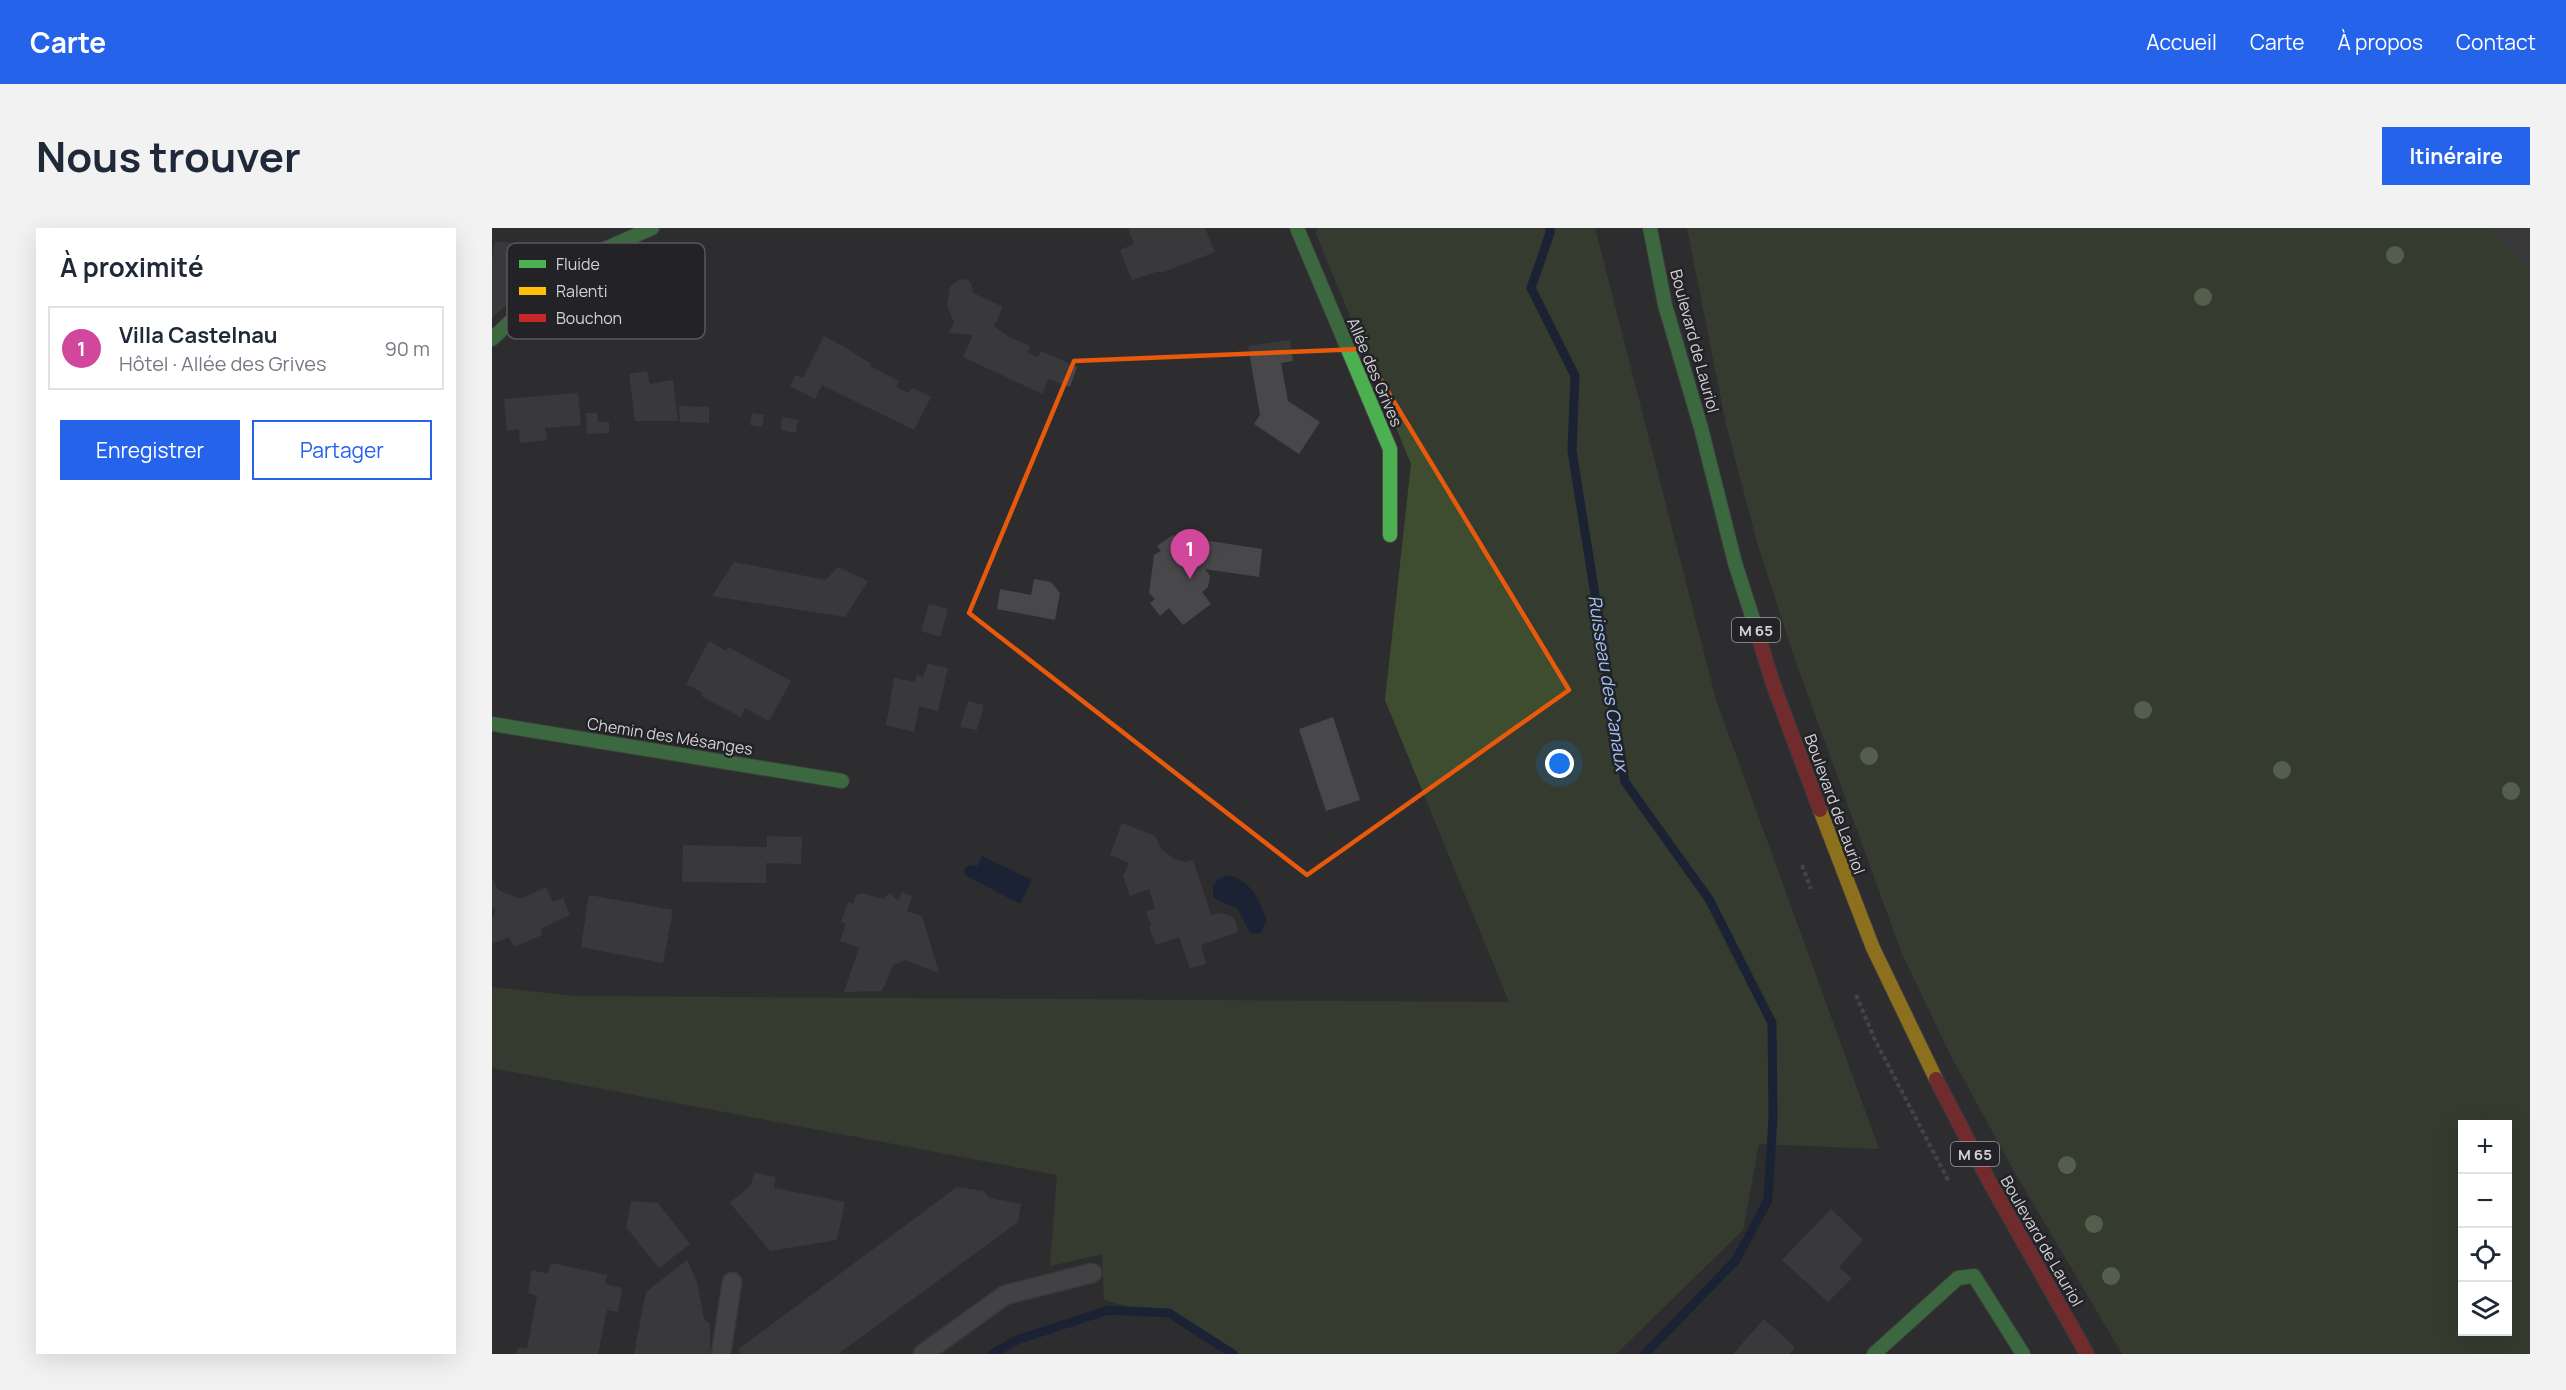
<!DOCTYPE html>
<html lang="fr">
<head>
<meta charset="utf-8">
<style>
	body { margin:0; font-family:Manrope,sans-serif; background:#f2f2f3; color:#1f2937 }
	.controls { position:absolute; right:18px; bottom:18px; display:grid; overflow:hidden; border-radius:0px; box-shadow:0 6px 24px #0002 }
	.controls button { width:54px; height:54px; display:grid; place-items:center; padding:0; border:0; border-bottom:2px solid #e0e1e3; background:#fff; color:#1f2937; font:30px sans-serif }
	.you { position:absolute; left:1068px; top:536px; width:21px; height:21px; margin:-15px; border:4px solid #fff; border-radius:50%; background:#1a73e8; box-shadow:0 0 0 9px #1a73e833 }
	.badge { display:grid; place-items:center; width:39px; height:39px; border-radius:50%; background:#2563eb; color:#fff; font-size:20px; font-weight:700 }
	.pin { position:absolute; translate:-50% -50px; filter:drop-shadow(0 2px 3px #0008) }
	.pin::after { content:''; position:absolute; top:32px; width:21px; height:18px; background:inherit; clip-path:polygon(0 0,100% 0,50% 100%) }
	.list { margin:0; padding:0; list-style:none }
	h2 { display:flex; justify-content:space-between; align-items:center; height:78px; margin:0; padding:0 24px; font-size:26px }
	h2 small { font-size:20px; font-weight:400; color:#747a83 }
	.list li { display:grid; grid-template-columns:39px 1fr auto; gap:18px; align-items:center; box-sizing:border-box; height:84px; margin:0 12px 12px; padding:0 12px; border:2px solid #e0e1e3; border-radius:0px }
	.list b { display:block; font-size:22px; white-space:nowrap }
	.list p { margin:0; font-size:20px; white-space:nowrap; color:#747a83 }
	.list em { font-size:20px; font-style:normal; color:#747a83 }
	.actions { display:flex; gap:12px; padding:18px 24px }
	.actions a { flex:1; padding:14px 0; border:2px solid #2563eb; border-radius:0px; text-align:center; font-size:21px; color:#2563eb }
	.actions .main { background:#2563eb; color:#fff }
	.icon { flex:none; width:33px; height:33px; fill:none; stroke:currentColor; stroke-width:2; stroke-linecap:round; stroke-linejoin:round }
	.map { position:relative; flex:none; width:2038px; height:1126px; overflow:hidden; border-radius:0px }
	header { display:flex; align-items:center; gap:36px; box-sizing:border-box; height:84px; padding:0 30px; background:#2563eb; color:#fff }
	header strong { font-size:28px }
	nav { display:flex; gap:33px; margin-inline-start:auto; font-size:21px }
	.intro { display:flex; align-items:center; justify-content:space-between; box-sizing:border-box; height:144px; padding:0 36px }
	h1 { margin:0; font-size:42px }
	.button { padding:15px 27px; border-radius:0px; background:#2563eb; color:#fff; font-size:21px; font-weight:700 }
	main { display:flex; gap:36px; padding:0 36px }
	aside { flex:1; background:#fff; border-radius:0px; box-shadow:0 6px 24px #0002 }
	.map>svg:first-child { display:block }
	.green { fill:#3e4d30; fill-rule:evenodd }
	.water { fill:#041439 }
	.lines { fill:none; stroke-linecap:round; stroke-linejoin:round }
	.stream { stroke:#041439; stroke-width:9 }
	.building { fill:#48474a }
	.lane-casing { stroke:#4b4b4d; stroke-width:21 }
	.fast-casing { stroke:#4b4b4d; stroke-width:16 }
	.slow-casing { stroke:#4b4b4d; stroke-width:16 }
	.jam-casing { stroke:#4b4b4d; stroke-width:16 }
	.path { stroke:#616163; stroke-width:4; stroke-dasharray:4.5 3; stroke-linecap:butt }
	.lane { stroke:#5b5b5d; stroke-width:18 }
	.fast { stroke:#4caf50; stroke-width:14 }
	.slow { stroke:#ffc107; stroke-width:14 }
	.jam { stroke:#c62828; stroke-width:14 }
	.tree { fill:#839a6f }
	.marked { fill:none; stroke:#e8590c; stroke-width:4.5; stroke-linejoin:round }
	.labels { text-anchor:middle; dominant-baseline:central; stroke-width:5; stroke-linejoin:round; paint-order:stroke }
	.shield { fill:#232227; stroke:#9e9ea2; stroke-width:1.5 }
	.shield-label { font-size:15px; font-weight:bold; fill:#d3d3d6 }
	.street-label { font-size:16px; fill:#d3d3d6; stroke:#232227 }
	.water-label { font-size:18px; font-style:italic; fill:#a0c5fd; stroke:#232227 }
	.key { fill:#232227; stroke:#58575c; stroke-width:1.5 }
	.key-label { font-size:16px; fill:#d3d3d6 }
</style>
</head>
<body>
<header>
<strong>Carte</strong>
<nav><a>Accueil</a><a>Carte</a><a>À propos</a><a>Contact</a></nav>
</header>
<div class="intro"><h1>Nous trouver</h1><a class="button">Itinéraire</a></div>
<main>
<aside>
<h2>À proximité<small></small></h2>
<ul class="list">
<li><span class="badge" style="background:#d1479c">1</span><div><b>Villa Castelnau</b><p>Hôtel · Allée des Grives</p></div><em>90 m</em></li>
</ul>
<div class="actions"><a class="main">Enregistrer</a><a>Partager</a></div>
</aside>
<div class="map">
<svg width="2038" height="1126" viewBox="0 0 2038 1126">
	<rect width="100%" height="100%" fill="#2d2d30"/>
	<path class="green" d="M825,0H1103L1224,472L1387,921L1267,916L1251,1002L1124,1126H735L673,1088L612,1072L610,1026L558,1038L565,947L0,840V759L82,768L1017,774L893,472L919,236L824,6Z
		M1195,0H2038V1126H1630L1522,943L1459,828L1410,726L1301,426L1265,314L1234,196ZM1970,896H2016V1104H1970Z"/>
	<path class="water" d="M490,628L540,652L528,676L473,647L472,641L477,637L485,638Z
		M737,647C761,655 766,670 775,692L768,706L758,705L746,681L721,670V657L728,650Z"/>
	<g class="lines">
		<path class="stream" d="M1058,0V5L1039,60L1083,148L1080,223L1133,554L1217,671L1280,795L1281,889L1276,972L1244,1032L1153,1126
			M500,1126L525,1112L616,1082L677,1085L741,1126"/>
	</g>
	<path class="building" d="M636,0H713L723,24L669,45L667,43L640,52L628,22L642,16Z
		M2000,0H2038V41Z
		M3,13L21,15L15,51V76L0,90V32Z
		M468,51L476,52L479,55L481,65L511,79L502,98L517,109L538,118L536,125L546,129L549,123L585,139L578,159L556,151L550,166L471,129L481,107L457,105L462,94L455,77L458,59Z
		M332,108L356,121L379,136L378,138L407,153L404,159L417,165L420,160L439,169L422,202L330,157L323,171L298,158L304,147L311,150Z
		M798,112L801,133L789,135L796,173L828,194L807,226L762,196L768,187L756,118Z
		M155,143L158,156L181,152L186,193H143L137,146Z
		M86,165L89,197L53,200L55,212L28,215L27,201L15,203L12,171Z
		M187,178L217,179V195L188,194Z
		M94,185H105L106,194H117V205L95,206Z
		M260,185L272,187L270,199L258,197Z
		M290,189L306,192L304,205L289,202Z
		M681,307L685,312L691,309L770,321L767,349L713,341L718,348L716,359L710,364L719,376L691,397L677,380L668,388L658,375L663,371L657,365L662,327L669,323L665,318Z
		M242,334L334,352L346,339L376,353L353,389L220,368Z
		M542,351L559,354L568,365L563,392L505,381L508,361L539,367Z
		M437,376L456,381L448,409L429,403Z
		M217,413L234,423L236,419L299,453L277,493L253,480L249,489L209,468L211,465L194,456Z
		M436,436L456,440L446,483L427,478L422,504L394,497L402,450L423,454L425,447L431,449Z
		M476,473L492,477L485,502L468,499Z
		M841,489L868,572L834,583L807,501Z
		M630,595L663,608L669,621L684,632L693,634L701,632L719,687L731,685L740,689L744,694L746,704L709,717L714,736L698,740L687,709L664,717L657,700L659,697L654,684L663,680L657,661L638,668L631,648L637,635L618,627Z
		M275,608L310,609L309,636L274,635V655L190,654L191,617L275,619Z
		M0,649L6,662L28,671L54,659L61,674L71,670L78,687L48,701L50,707L22,719L17,709L0,716V691L4,682L0,680Z
		M410,664L420,668L415,683L430,688L447,745L413,732L401,737L390,763L352,764L367,720L348,713L354,696L349,694L356,674L361,676L364,667L370,665L391,671L398,665L406,673Z
		M97,667L181,682L171,735L89,719Z
		M262,945L284,949L282,960L353,974L345,1012L278,1023L238,975L259,957Z
		M465,959L492,963L497,970L529,976L526,994L346,1126H247L248,1120Z
		M139,973L166,975L198,1016L167,1040L134,999Z
		M1339,981L1371,1012L1347,1039L1360,1050L1336,1074L1290,1032Z
		M195,1032L205,1054L212,1091L218,1096V1126H142L154,1064Z
		M59,1035L115,1047L113,1056L130,1060L126,1084L115,1082L106,1126H24L26,1119L35,1121L45,1068L36,1065L40,1042L56,1046Z
		M1272,1091L1303,1119L1298,1126H1241Z"/>
	<g class="lines">
		<g class="lane-casing">
			<path id="lane" d="M229,1126L240,1054
				M431,1126L513,1067L600,1045"/>
		</g>
		<g class="fast-casing">
			<path id="fast" d="M805,0L898,221V307
				M1158,0L1173,77L1209,200L1243,335L1267,410
				M0,111L79,36L160,0
				M0,496L350,553
				M1382,1126L1466,1050L1482,1048L1531,1126"/>
		</g>
		<g class="slow-casing">
			<path id="slow" d="M1328,582L1381,720L1444,851"/>
		</g>
		<g class="jam-casing">
			<path id="jam" d="M1267,410L1281,456L1328,582
				M1444,851L1497,953L1595,1126"/>
		</g>
		<path class="path" d="M1310,637L1319,661
			M1364,767L1383,812L1457,954"/>
		<use href="#lane" class="lane"/>
		<use href="#fast" class="fast"/>
		<use href="#slow" class="slow"/>
		<use href="#jam" class="jam"/>
	</g>
	<g class="tree">
		<circle cx="1903" cy="27" r="9"/>
		<circle cx="1711" cy="69" r="9"/>
		<circle cx="1651" cy="482" r="9"/>
		<circle cx="1377" cy="528" r="9"/>
		<circle cx="1790" cy="542" r="9"/>
		<circle cx="2019" cy="563" r="9"/>
		<circle cx="1575" cy="937" r="9"/>
		<circle cx="1602" cy="996" r="9"/>
		<circle cx="1619" cy="1048" r="9"/>
	</g>
	<path d="M0 0H2038V1126H0ZM870,121L1077,462L815,647L477,385L582,133Z" fill="#2d2d30" fill-opacity=".55" fill-rule="evenodd"/>
	<path class="marked" d="M870,121L1077,462L815,647L477,385L582,133Z"/>
	<g class="labels">
		<g class="shield">
			<rect x="1240" y="390" width="48" height="24" rx="4.5"/>
			<rect x="1459" y="914" width="48" height="24" rx="4.5"/>
		</g>
		<g class="shield-label">
			<text x="1264" y="402">M 65</text>
			<text x="1483" y="926">M 65</text>
		</g>
		<g class="street-label">
			<text transform="translate(1203 113) rotate(75)">Boulevard de Lauriol</text>
			<text transform="translate(883 144) rotate(67)">Allée des Grives</text>
			<text transform="translate(178 508) rotate(9)">Chemin des Mésanges</text>
			<text transform="translate(1343 576) rotate(70)">Boulevard de Lauriol</text>
			<text transform="translate(1550 1013) rotate(60)">Boulevard de Lauriol</text>
		</g>
		<g class="water-label">
			<text transform="translate(1117 455) rotate(81)">Ruisseau des Canaux</text>
		</g>
	</g>
	<rect x="15" y="15" width="198" height="96" rx="9" class="key"/>
	<rect x="27" y="32" width="27" height="8" fill="#4caf50"/>
	<rect x="27" y="59" width="27" height="8" fill="#ffc107"/>
	<rect x="27" y="86" width="27" height="8" fill="#c62828"/>
	<g class="key-label">
		<text x="64" y="42">Fluide</text>
		<text x="64" y="69">Ralenti</text>
		<text x="64" y="96">Bouchon</text>
	</g>
</svg>
<div class="controls">
<button>+</button>
<button>−</button>
<button><svg class="icon" aria-label="locate" viewBox="0 0 24 24"><circle cx="12" cy="12" r="6"/><path d="M12 2v4M12 18v4M2 12h4M18 12h4"/></svg></button>
<button><svg class="icon" aria-label="layers" viewBox="0 0 24 24"><path d="M12 4l9 5-9 5-9-5zM3 14l9 5 9-5"/></svg></button>
</div>
<div class="you"></div>
<div class="pin badge" style="left:698px;top:351px;background:#d1479c">1</div>
</div>
</main>
</body>
</html>
